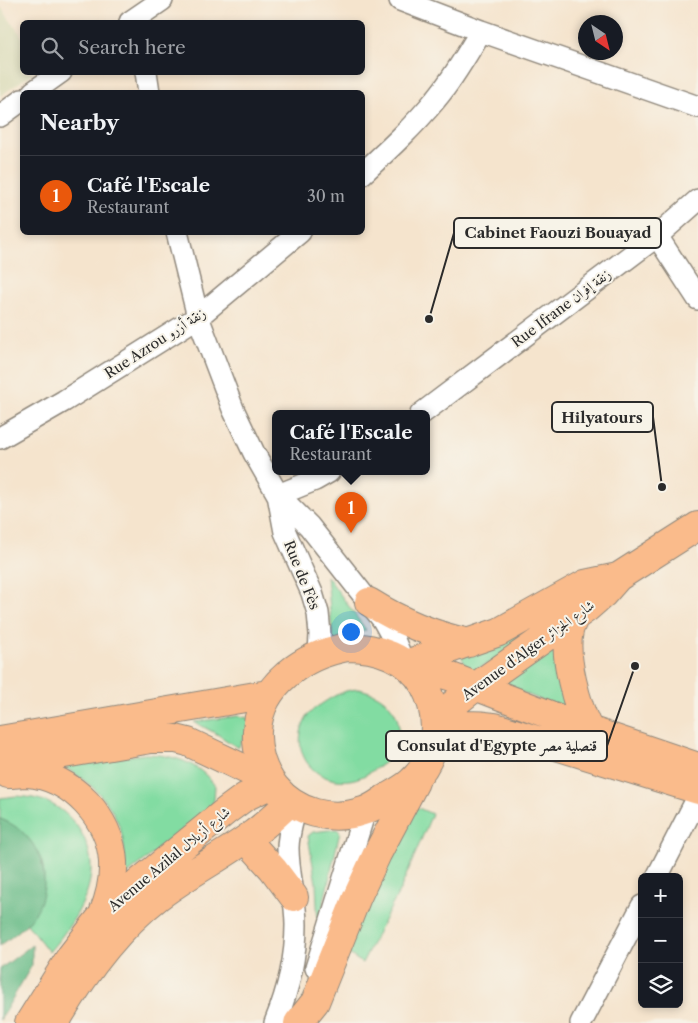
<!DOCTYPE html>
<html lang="en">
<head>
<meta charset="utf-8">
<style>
	body { margin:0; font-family:"Libre Caslon Text",Amiri,serif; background:#20242c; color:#f1f3f6 }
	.controls { position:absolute; right:15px; bottom:15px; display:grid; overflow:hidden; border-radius:8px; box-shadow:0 2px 8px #0003 }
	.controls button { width:45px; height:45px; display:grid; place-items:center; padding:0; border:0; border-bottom:1px solid #363941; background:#171b24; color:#f1f3f6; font:25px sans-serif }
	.compass { position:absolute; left:578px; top:15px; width:45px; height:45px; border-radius:50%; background:#171b24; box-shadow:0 2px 8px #0003; rotate:145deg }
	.you { position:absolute; left:350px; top:631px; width:18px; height:18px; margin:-12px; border:4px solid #fff; border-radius:50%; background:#1a73e8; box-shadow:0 0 0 8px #1a73e833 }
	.badge { display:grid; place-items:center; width:32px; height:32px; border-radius:50%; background:#ea580c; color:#fff; font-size:16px; font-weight:700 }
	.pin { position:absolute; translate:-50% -41px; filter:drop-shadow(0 1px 2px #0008) }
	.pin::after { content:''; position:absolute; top:26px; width:18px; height:15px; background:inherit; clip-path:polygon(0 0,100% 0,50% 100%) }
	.popup { position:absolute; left:272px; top:410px; width:158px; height:65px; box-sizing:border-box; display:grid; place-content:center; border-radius:8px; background:#171b24; filter:drop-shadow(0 1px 4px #0005); font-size:16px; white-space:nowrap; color:#9ea1a6 }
	.popup b { font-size:19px; color:#f1f3f6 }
	.popup::after { content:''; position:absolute; left:50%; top:100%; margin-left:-10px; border:10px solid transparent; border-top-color:#171b24 }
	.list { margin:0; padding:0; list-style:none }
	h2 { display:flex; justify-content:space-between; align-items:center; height:65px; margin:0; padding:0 20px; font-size:21px }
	h2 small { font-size:16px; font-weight:400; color:#9ea1a6 }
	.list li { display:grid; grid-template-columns:32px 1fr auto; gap:15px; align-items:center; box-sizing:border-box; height:80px; padding:0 20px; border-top:1px solid #363941 }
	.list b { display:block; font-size:19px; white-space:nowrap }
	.list p { margin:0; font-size:16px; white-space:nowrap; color:#9ea1a6 }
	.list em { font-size:16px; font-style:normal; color:#9ea1a6 }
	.icon { flex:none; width:28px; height:28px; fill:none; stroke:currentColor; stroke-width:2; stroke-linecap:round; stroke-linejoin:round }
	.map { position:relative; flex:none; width:698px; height:1023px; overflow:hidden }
	.search { position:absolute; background:#171b24; box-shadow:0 2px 8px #0003; left:20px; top:20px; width:345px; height:55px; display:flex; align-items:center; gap:12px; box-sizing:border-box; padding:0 18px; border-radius:8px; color:#9ea1a6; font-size:19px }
	.panel { position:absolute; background:#171b24; box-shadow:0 2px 8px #0003; left:20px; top:90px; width:345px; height:145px; border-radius:8px }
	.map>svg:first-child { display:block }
	.built { fill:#ddddbc }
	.green { fill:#82dca2; stroke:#568466 }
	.forest { fill:#69bc88; stroke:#4a745a }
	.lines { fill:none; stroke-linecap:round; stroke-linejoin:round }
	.minor-casing { stroke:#90887c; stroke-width:24 }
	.major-casing { stroke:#90887c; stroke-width:30 }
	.minor { stroke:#fff; stroke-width:21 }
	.major { stroke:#fabb8b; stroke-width:28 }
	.labels { text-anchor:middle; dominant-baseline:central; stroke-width:4; stroke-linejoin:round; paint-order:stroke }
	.street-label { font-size:14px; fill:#2b2b2b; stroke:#f7f3e8 }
	.leader { fill:none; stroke:#2b2b2b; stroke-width:2 }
	.callout-dot { fill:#2b2b2b; stroke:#f7f3e8; stroke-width:2 }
	.callout { fill:#f7f3e8; stroke:#2b2b2b; stroke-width:2 }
	.callout-label { font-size:15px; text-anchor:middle; font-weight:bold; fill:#2b2b2b }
</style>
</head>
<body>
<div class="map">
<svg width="698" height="1023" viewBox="0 0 698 1023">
	<rect width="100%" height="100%" fill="#f7f3e8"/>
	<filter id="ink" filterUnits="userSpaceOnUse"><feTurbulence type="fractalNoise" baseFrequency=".02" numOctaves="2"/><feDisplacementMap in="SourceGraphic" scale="10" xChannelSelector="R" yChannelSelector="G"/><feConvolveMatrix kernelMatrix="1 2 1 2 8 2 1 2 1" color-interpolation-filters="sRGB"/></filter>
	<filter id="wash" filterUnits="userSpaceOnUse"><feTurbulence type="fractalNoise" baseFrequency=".0096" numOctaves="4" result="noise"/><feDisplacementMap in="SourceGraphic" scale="20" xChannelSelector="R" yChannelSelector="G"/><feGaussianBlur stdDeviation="1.12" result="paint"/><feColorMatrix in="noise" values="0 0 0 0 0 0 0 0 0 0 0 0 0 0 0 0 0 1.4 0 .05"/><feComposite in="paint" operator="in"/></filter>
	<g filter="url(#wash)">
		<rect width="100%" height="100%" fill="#f5e4cd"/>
		<path class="built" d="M0,6L22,37V72L33,73L0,96Z"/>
		<path class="green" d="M327,576L366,630L333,643Z
			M552,616L491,662L473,671L465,665L461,655Z
			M558,643L567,711L500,683Z
			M358,689C388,694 408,718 395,749C389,762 378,767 367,774C334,793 291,768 302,728C304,723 306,716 311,712C314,708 319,706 323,703C335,695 344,690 358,689Z
			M238,716L248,718L253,722L238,748L217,734L194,722Z
			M145,754C174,755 198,762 215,786L214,800L211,807L125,876C125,866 125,856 124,846C119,807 92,782 60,765Z
			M17,796C27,797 37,798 47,802C76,814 96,848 90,880C85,907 66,932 49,952L27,924C39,908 51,872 38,854C30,842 15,831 5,821L0,819V798Z
			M416,807L432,814L400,890L362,963L343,950Z
			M337,829L340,832L318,927L316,883L308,836L313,832Z"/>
		<path class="forest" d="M0,819C39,832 57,880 34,915C26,927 12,936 0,946Z
			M32,945V965L0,1020V969Z"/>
	</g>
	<g filter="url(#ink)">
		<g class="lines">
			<g class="minor-casing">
				<path id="minor" d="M400,0L481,31L698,107
					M130,22L162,0
					M146,72L149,92
					M33,92L61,72
					M0,116L22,100
					M362,174C388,150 414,126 436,99C454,78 467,54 481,31
					M177,232L198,317L233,409L254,453L278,495L309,526L383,620L394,640L403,661
					M657,236L698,299
					M421,414L657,236L698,200
					M0,438L64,401L198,317L300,232
					M278,495L285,532L312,593L318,613L320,634L319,656
					M278,495L315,480L329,472
					M657,877L698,797
					M316,968L365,811
					M275,1023C288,991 296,959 296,925C296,899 288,874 288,848C288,834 293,820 296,806
					M581,1023L642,906"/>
			</g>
			<g class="major-casing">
				<path id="major" d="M369,602C401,622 432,635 469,643
					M575,616C573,621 570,626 569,631C563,656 577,707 589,730
					M347,647C377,647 408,657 424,685C441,717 439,757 411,782C403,789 395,793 386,798C379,803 371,809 363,811C331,822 296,813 275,787C262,771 256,750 257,731C260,684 304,655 347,647Z
					M406,664L499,632L585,584L618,577
					M414,672L438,673L449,676L589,730L698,767
					M435,719L475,687L587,608L603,594L618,577L698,526
					M435,728C456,724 474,724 495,727L698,790
					M0,740L268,694
					M0,765L151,739H176L188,742L270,781
					M8,774C14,774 21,773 27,773C72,776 111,819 113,862C114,881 110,897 103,914
					M246,839L273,869L294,897
					M29,1023L71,956L102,916L132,888L226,811L245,797L272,784
					M55,1023C82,976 114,931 158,897C188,874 222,857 253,834C266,825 278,813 290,802
					M298,1023L315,1002L357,897L377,854L415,782"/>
			</g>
			<use href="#minor" class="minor"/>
			<use href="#major" class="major"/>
		</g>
	</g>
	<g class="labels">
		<g class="street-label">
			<text transform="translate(561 308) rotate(-37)">Rue Ifrane زنقة إفران</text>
			<text transform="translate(155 343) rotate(-33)">Rue Azrou زنقة أزرو</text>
			<text transform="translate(302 575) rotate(68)">Rue de Fès</text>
			<text transform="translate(528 650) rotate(-36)">Avenue d'Alger شارع الجزائر</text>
			<text transform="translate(169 859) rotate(-40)">Avenue Azilal شارع أزيلال</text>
		</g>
	</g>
	<path class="leader" d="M429 319L454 233M662 487L653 417M635 666L607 746"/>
	<g class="callout-dot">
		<circle cx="429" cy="319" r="5"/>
		<circle cx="662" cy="487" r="5"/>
		<circle cx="635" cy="666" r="5"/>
	</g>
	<g class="callout">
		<rect x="454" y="218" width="207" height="30" rx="5"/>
		<rect x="552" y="402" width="101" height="30" rx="5"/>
		<rect x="386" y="731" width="221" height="30" rx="5"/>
	</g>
	<g class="callout-label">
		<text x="558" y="238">Cabinet Faouzi Bouayad</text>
		<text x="602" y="423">Hilyatours</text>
		<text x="497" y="751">Consulat d'Egypte قنصلية مصر</text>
	</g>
</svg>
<div class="controls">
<button>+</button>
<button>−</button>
<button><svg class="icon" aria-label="layers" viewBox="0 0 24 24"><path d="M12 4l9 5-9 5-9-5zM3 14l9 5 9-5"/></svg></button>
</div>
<svg class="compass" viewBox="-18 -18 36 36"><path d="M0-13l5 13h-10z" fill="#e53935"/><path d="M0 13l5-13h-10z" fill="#9ea1a6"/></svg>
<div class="you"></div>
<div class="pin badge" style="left:351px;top:533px">1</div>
<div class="popup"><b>Café l'Escale</b>Restaurant</div>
<div class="search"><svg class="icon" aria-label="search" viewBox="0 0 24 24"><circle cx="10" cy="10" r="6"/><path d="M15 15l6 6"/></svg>Search here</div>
<section class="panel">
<h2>Nearby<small></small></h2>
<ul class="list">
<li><span class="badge">1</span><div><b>Café l'Escale</b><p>Restaurant</p></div><em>30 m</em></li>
</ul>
</section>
</div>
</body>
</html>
